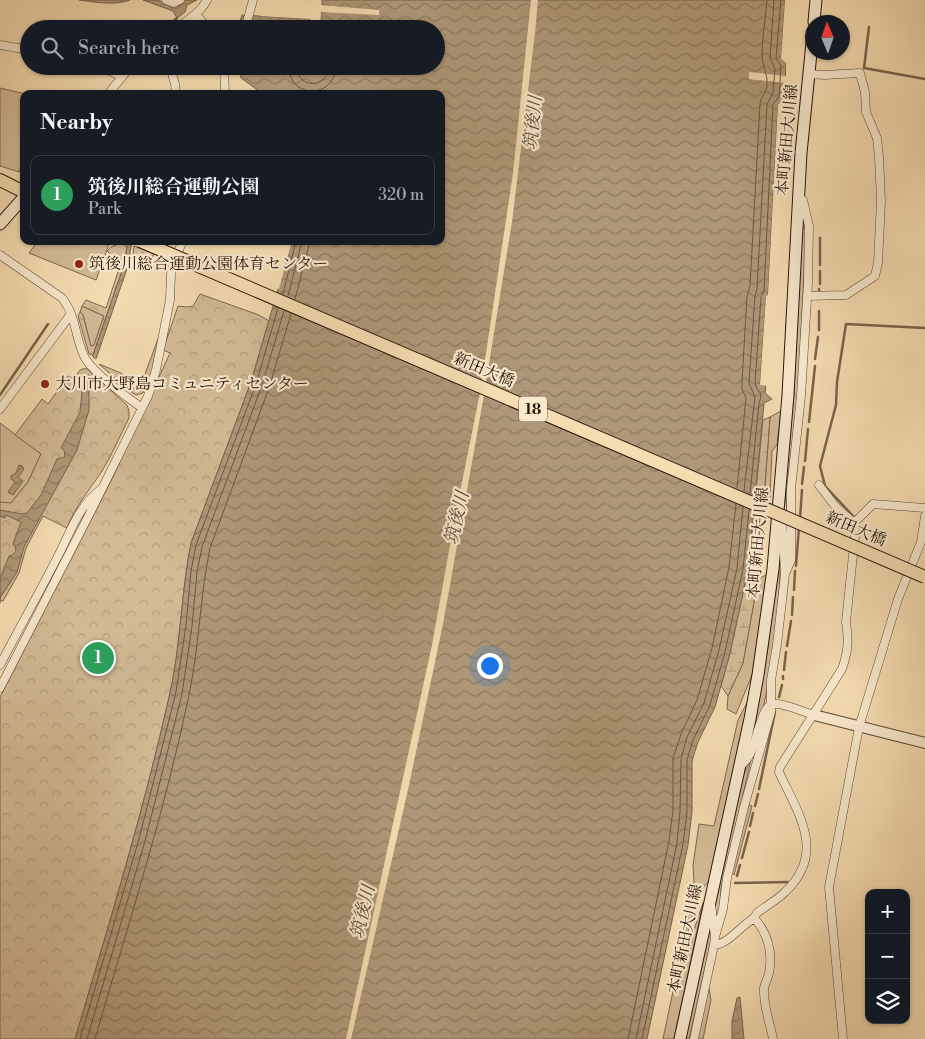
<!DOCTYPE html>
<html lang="en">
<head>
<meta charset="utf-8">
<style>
	body { margin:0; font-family:"Libre Bodoni","Noto Serif JP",serif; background:#20242c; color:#f1f3f6 }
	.controls { position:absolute; right:15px; bottom:15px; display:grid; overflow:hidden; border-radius:10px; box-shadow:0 1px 4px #0004 }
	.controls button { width:45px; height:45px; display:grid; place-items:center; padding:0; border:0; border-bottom:1px solid #363941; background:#171b24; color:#f1f3f6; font:25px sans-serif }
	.compass { position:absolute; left:805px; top:15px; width:45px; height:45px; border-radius:50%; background:#171b24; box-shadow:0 1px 4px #0004; rotate:358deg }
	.you { position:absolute; left:489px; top:665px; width:18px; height:18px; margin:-12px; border:4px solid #fff; border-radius:50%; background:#1a73e8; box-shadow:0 0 0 8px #1a73e833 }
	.badge { display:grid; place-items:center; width:32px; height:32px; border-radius:50%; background:#8c9099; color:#fff; font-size:16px; font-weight:700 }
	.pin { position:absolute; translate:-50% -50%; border:2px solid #fff; box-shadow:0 1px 5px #0006 }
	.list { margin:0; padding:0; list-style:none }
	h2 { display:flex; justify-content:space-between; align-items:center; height:65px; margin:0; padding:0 20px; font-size:21px }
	h2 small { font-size:16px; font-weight:400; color:#9ea1a6 }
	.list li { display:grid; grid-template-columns:32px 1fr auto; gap:15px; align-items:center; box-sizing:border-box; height:80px; margin:0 10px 10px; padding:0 10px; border:1px solid #363941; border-radius:10px }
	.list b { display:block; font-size:19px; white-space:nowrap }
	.list p { margin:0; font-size:16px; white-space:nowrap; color:#9ea1a6 }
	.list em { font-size:16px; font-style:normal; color:#9ea1a6 }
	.icon { flex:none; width:28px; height:28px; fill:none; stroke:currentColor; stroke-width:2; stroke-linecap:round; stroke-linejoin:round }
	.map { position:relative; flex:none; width:925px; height:1039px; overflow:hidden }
	.search { position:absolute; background:#171b24; box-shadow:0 1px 4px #0004; left:20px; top:20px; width:425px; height:55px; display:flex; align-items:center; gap:12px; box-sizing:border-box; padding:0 18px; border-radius:28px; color:#9ea1a6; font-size:19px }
	.panel { position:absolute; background:#171b24; box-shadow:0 1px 4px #0004; left:20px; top:90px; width:425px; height:155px; border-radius:10px }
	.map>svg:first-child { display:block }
	.grass { fill:#d2ba95; stroke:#7d6750 }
	.forest { fill:url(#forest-crowns); stroke:#7d6750 }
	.wetland { fill:url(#wetland-marsh); stroke:#7d6750 }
	.garden { fill:url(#garden-dots); stroke:#7d6750 }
	.water { fill:url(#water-waves); stroke:#79634c }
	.pier { fill:#f5dcb1 }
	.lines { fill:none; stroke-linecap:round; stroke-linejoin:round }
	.shore { stroke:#6c5641; stroke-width:1 }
	.stream { stroke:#79634c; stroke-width:2.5 }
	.minor-casing { stroke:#5b4634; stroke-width:9 }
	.tertiary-casing { stroke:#5b4634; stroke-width:12 }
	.secondary-casing { stroke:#28140a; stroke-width:13 }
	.primary-casing { stroke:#28140a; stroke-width:14 }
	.minor { stroke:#f8e8cc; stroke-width:8 }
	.tertiary { stroke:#f8e8cc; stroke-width:10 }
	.secondary { stroke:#f8e8cc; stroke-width:11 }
	.primary { stroke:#f5dcb1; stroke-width:12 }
	.primary-bridge-casing { stroke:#28140a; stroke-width:14; stroke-linecap:butt }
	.primary-bridge { stroke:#f5dcb1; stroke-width:12 }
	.poi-dot { fill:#8f2418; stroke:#f8e8cc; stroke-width:2 }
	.labels { text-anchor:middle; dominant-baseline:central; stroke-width:4.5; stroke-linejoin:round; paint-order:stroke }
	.shield { fill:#f8e8cc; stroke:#665444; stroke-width:1 }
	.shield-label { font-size:15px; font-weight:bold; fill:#28140a }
	.street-label { font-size:16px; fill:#28140a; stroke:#f8e8cc }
	.poi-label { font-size:16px; fill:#28140a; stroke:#f8e8cc; text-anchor:start }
	.water-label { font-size:18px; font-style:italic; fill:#5e4936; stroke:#f8e8cc }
</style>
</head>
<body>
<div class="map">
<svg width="925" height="1039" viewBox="0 0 925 1039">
	<defs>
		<pattern id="forest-crowns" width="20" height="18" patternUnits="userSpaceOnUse" patternTransform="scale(1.25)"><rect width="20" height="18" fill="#d2ba95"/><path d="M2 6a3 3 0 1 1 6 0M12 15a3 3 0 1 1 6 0" fill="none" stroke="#b49f7f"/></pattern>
		<pattern id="wetland-marsh" width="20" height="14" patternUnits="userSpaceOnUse" patternTransform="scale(1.25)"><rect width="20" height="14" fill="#d2ba95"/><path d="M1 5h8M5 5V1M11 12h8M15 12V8" fill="none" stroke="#b49f7f"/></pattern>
		<pattern id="garden-dots" width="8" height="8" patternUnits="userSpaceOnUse" patternTransform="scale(1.25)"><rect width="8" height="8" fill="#d2ba95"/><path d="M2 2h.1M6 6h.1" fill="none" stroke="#b49f7f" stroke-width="1.8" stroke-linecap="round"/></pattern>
		<pattern id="water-waves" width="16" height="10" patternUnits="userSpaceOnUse" patternTransform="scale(1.25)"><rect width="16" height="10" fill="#af9878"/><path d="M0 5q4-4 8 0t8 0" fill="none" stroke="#8e7b61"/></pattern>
	</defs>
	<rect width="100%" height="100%" fill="#f5dcb1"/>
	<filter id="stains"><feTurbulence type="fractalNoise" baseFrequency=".004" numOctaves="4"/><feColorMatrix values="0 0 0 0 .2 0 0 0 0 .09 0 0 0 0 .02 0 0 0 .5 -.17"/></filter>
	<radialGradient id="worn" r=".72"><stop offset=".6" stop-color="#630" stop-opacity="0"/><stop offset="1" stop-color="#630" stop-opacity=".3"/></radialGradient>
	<path class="grass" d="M0,88L26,94H24V159L19,172L0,166Z
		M801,206L806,234L798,394L787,489L788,519L784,487L794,395Z
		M38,241H110L96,280L29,253Z
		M82,306L104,316L94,345L91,347L83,315L80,312Z
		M158,339L153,370L143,393L136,395L131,392L99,364L121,373L133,384L132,388L139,390Z
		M781,411L777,445L772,451L770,497L764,498L770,417Z
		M0,423L41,454L28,482L10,504L0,502Z
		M781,529C781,589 776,651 763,709C760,723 753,736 749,749L768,647Z
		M768,574L757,663L736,714L727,709L728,696L743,663L758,579Z
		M751,695L710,879L700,892L683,948L694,882L693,865L699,824L714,826L738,720Z
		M751,760L721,888L720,908L716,926L715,893L744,774Z
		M748,804L752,806L734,875L731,872Z
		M703,903L674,1039H663L680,958L686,953Z
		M710,913L712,936L689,1039H684Z
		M708,982L711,1000L703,1039H696Z"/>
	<path class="forest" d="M121,243L127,247L124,265L93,355L89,354L78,316L80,312L83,315L91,346L94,345L104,316L82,306L86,300L106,308L119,269L117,261L107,251L111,247Z
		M200,294L259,315L269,321L251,382L191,543C181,593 181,644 170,693C144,810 109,924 75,1039H0V697L111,481L170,353L163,350L178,306L187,307L193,306Z
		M86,368L127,405L129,411V418C120,436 112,455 102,471C90,489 75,507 67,528L43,516L26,548L19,573L3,601L0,600V502L11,503L28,482L41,454L15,435L42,399L48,404L68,376L74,379L80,370Z"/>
	<path class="wetland" d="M770,417L764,498L760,509L758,580L743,663L728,696L721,686L730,653L748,570L763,420Z"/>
	<path class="garden" d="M134,246L154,253L148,270L132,263Z"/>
	<path class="water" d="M79,0H130C113,6 96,2 79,0Z
		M143,0H157L174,6L181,5L183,0H197L187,5L185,12L177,18L173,11Z
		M322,0H785L781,59L786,63L784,101L778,104L768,295L766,297L760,384L766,385L765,393L772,399L764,403L748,570L730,653L715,707L698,742L692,761V812L688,845L647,1039H75C109,924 144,810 170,693C181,644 181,593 191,543L251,382L292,241H441V94H308L304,92L302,94H263L241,78L239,66H308V71L317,72V66H436V29H320L321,12H326V6L322,5Z
		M242,15L310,19V29H238Z
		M128,241H132L128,266L96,359L93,357V355L124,265Z
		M89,375V410L77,450L24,547L17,572L0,598V603V579L9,556C16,554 18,550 13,544L21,522L6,515L5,518L0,516V510L22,514L27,513L41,495L57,459L65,457L64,450L61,448L80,412L83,382L86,376Z
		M19,465L22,466L24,469L18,477L23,481L13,495L8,492L15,482L11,479V476L16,473Z
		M740,997L744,1039H732V1021L737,998Z"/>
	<path class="pier" d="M531,0H538L535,33L512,222L486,382L758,498L756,511L484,395L443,624L409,785L351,1039H346L432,645L456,512L480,393L275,293L482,380L513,173Z
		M785,0H788L784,58L789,63L787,101L781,106L771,295L769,298L763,382L767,383L768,386L760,385L766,296L768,295L778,104L784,101L785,83L749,79V72L786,76V63L781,59Z
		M320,5L379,10V15L321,12L320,29H318L319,12L323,10L324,8Z
		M260,14L311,17L313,19L312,29H310V19L260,16Z
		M289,241H292L279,289L277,288Z"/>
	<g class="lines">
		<path class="shore" d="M253,21L303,24L305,29
			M289,66C288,99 335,100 336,66
			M297,66C296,89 328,90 329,66
			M283,294L296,241
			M288,296L302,241
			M295,299L310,241
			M737,488L746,398L742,389V382L747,296L750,286L760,104C761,98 764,95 766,90C769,80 765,72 763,63C760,51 766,15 767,0
			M744,491L755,397L749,383L755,296L757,289L767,104L773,93L775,69L770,58L774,0
			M750,494L759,403C764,391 757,393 755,383L761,297L764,291L773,104L779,97L780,83L781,66L776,58L781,0
			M80,1039L139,839L176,692L186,625L191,571L196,545L256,384L278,308
			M87,1039L145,841L182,694L192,626L197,572L202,547L262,385L284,311
			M95,1039C128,925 165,811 189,695C199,647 200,597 210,548L269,388L291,314
			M628,1039L669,841L673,811V758L681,734L697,700L712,648L729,567L736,504
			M636,1039L677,843L680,811L681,759L687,737L704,703L719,650L737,568L743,507
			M642,1039L683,844L687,812V760L693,740L710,705L725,652L743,569L749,510"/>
		<path class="stream" d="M869,27L864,68L925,79
			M164,29L177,18
			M820,265V238
			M820,284V271
			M819,292V289
			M819,330V311
			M815,359L818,337
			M0,395L48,324
			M809,422L815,366
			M805,461L808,429
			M802,484L804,467
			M854,517L825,486L820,466L836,405L837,382L846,324L925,328
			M800,519L802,490
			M796,566L799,527
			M794,590L795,571
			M792,615L793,597
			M787,646L791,621
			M784,670L786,652
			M783,679V676
			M779,697L782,685
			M759,789L775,712
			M755,806L758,794
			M750,826L753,813
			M742,858L749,832
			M737,876L740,865
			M735,883L788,882"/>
		<g class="minor-casing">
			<path id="minor" d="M166,0L174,3L180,0
				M196,14L208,29
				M175,29C187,21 200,13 207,0
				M245,29L253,0
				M0,45L29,50
				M100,66L122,77
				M170,66L175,84L176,94
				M224,66L225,94
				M108,94L131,66
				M0,255L62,298C76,315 75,337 84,356C90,370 128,398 142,408
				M807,296L846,295L875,276L878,263L881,201L879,157L877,138L866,112L865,92L860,73L824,75L809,74
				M0,409L71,314
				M854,523L873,504L925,508
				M786,572L791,560V489L801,396L808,283L809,226L803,200L800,198
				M0,665C19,629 39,593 58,556C71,531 78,507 101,489
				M0,688L89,515L148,396L156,370L170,300L171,274L175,258L183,241
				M740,766C744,763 748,759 750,754C755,745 762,706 772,704C781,702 804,712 814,715
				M711,904L715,937L714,945C727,945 742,925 754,918
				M715,937L723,909L727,878L744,807L771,712V680L777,645L785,574L782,515
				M694,1039L714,945
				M773,1039C770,1023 763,1005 764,988C765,983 768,978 769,973C773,953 768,933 754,918L757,913C766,906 777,900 785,892C827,853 798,813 779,772L780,767L842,669C848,652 849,641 846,622L855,536L854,523L835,506L819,485
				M843,1039L829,887L859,727L898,599L921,542L925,516"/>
		</g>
		<g class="tertiary-casing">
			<path id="tertiary" d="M814,715L925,743"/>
		</g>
		<g class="secondary-casing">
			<path id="secondary" d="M814,22L816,0
				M0,224L24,197
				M680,1039L750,719L758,675L773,569L788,395L801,153L812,43"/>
		</g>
		<g class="primary-casing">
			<path id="primary" d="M0,180L24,192"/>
		</g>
		<use href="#minor" class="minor"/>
		<use href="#tertiary" class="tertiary"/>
		<use href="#secondary" class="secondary"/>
		<use href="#primary" class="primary"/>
		<g class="primary-bridge-casing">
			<path id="primary-bridge" d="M140,241L925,577"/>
		</g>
		<use href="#primary-bridge" class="primary-bridge"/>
	</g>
	<g class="poi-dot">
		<circle cx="79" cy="264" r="5"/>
		<circle cx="45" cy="384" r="5"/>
	</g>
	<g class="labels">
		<rect class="shield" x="519" y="396.5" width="28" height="25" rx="4"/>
		<g class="shield-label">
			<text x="533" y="409">18</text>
		</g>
		<g class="street-label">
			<text transform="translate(787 140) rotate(-85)">本町新田大川線</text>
			<text transform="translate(484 370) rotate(23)">新田大橋</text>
			<text transform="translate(856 529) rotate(23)">新田大橋</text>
			<text transform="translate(758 543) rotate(-85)">本町新田大川線</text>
			<text transform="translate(685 939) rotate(-78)">本町新田大川線</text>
		</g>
		<g class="poi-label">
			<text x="89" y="264">筑後川総合運動公園体育センター</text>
			<text x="55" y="384">大川市大野島コミュニティセンター</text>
		</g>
		<g class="water-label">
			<text transform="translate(533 123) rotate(-84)">筑後川</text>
			<text transform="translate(457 518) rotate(-77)">筑後川</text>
			<text transform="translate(363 912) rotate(-77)">筑後川</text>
		</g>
	</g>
	<rect width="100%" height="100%" filter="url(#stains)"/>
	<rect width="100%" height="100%" fill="url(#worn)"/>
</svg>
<div class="controls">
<button>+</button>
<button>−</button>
<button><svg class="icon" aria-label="layers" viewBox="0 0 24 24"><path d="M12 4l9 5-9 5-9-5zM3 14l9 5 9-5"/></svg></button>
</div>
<svg class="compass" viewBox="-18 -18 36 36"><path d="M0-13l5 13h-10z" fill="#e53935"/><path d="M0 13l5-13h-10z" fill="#9ea1a6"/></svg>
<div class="you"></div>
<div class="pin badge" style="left:98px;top:658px;background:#2e9e5b">1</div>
<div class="search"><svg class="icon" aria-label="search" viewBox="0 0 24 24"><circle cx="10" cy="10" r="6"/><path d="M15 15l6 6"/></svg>Search here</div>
<section class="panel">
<h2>Nearby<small></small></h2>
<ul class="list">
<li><span class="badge" style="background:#2e9e5b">1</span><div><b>筑後川総合運動公園</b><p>Park</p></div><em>320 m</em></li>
</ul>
</section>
</div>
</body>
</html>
